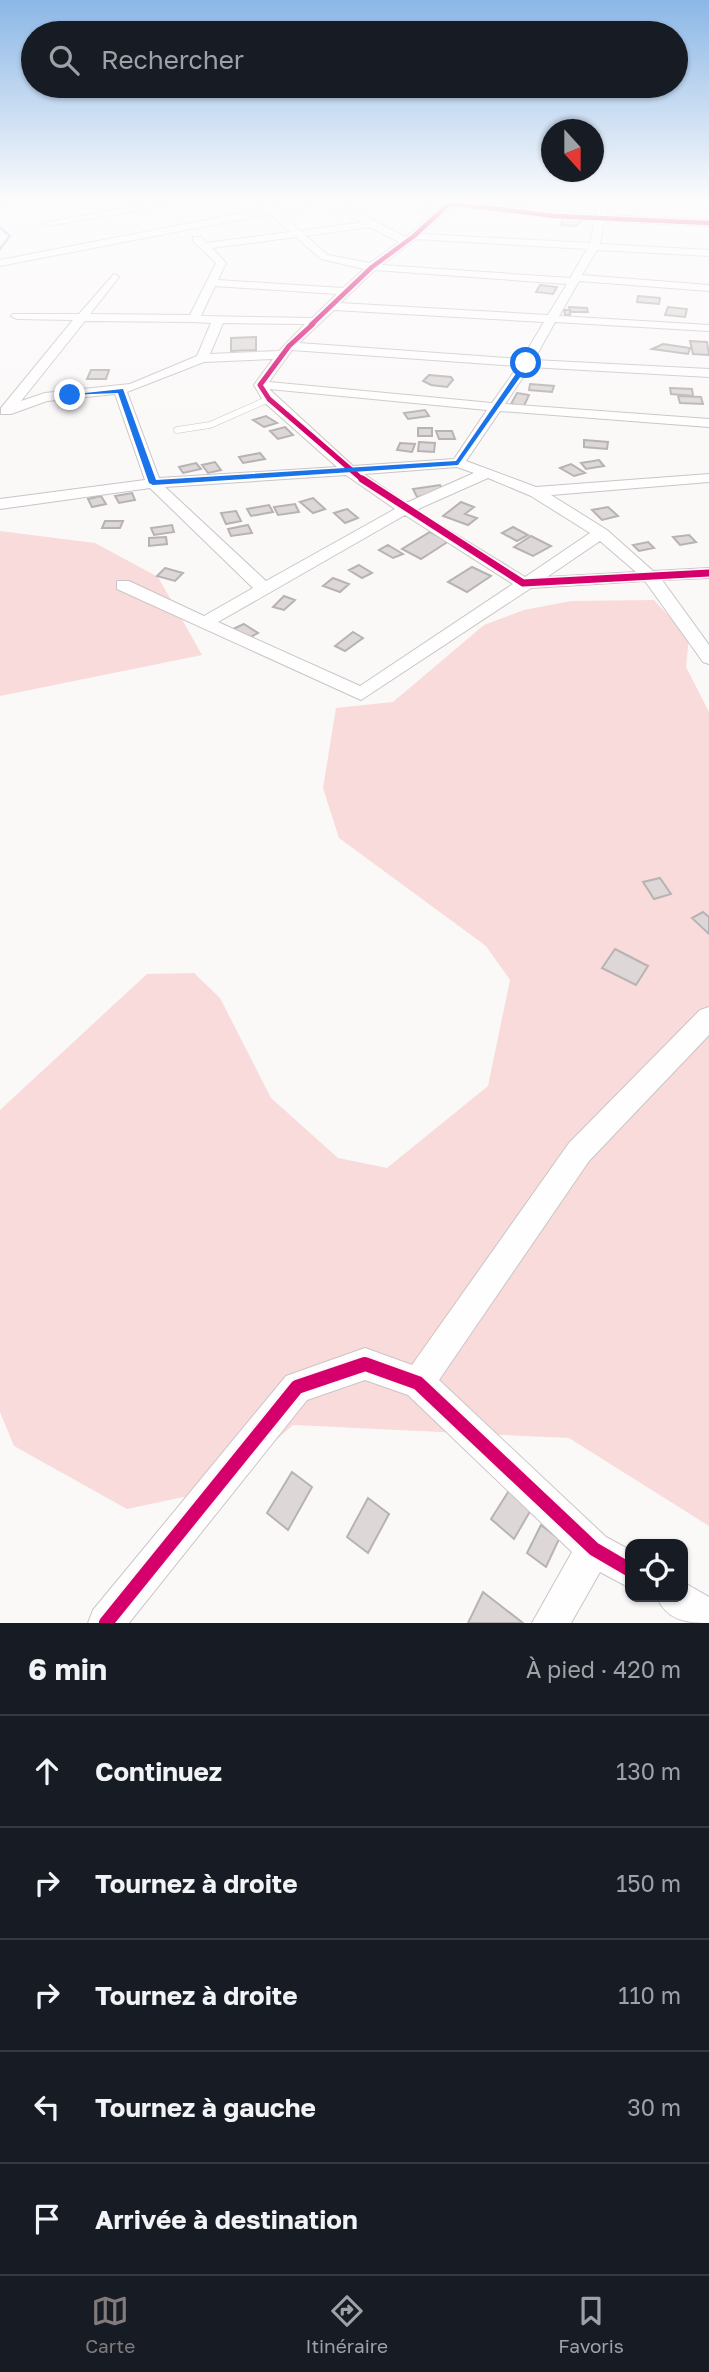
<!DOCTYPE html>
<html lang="fr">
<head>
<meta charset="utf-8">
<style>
	body { margin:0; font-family:"Golos Text",sans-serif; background:#242831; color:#f1f3f6 }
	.controls { position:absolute; right:21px; bottom:21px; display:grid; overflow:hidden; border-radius:14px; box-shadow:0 2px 5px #0004 }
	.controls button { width:63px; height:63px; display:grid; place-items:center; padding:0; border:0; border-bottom:2px solid #363941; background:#171b24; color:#f1f3f6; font:35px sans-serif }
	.compass { position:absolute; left:541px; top:119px; width:63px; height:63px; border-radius:50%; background:#171b24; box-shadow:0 2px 5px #0004; rotate:159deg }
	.stop { position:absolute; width:21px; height:21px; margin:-16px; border:5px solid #1a73e8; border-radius:50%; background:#fff }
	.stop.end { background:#1a73e8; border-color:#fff; box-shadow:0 2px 7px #0008 }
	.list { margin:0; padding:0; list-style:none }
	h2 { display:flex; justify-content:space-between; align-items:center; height:91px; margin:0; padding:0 28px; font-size:30px }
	h2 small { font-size:23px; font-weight:400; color:#9ea1a6 }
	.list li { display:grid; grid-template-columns:46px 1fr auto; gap:21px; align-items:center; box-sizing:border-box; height:112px; padding:0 28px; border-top:2px solid #363941 }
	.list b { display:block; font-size:26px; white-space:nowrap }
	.list em { font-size:23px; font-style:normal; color:#9ea1a6 }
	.icon { flex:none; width:38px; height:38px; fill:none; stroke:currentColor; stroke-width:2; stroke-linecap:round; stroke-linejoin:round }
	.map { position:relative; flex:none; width:709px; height:1623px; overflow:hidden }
	.search { position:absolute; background:#171b24; box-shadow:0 2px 5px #0004; left:21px; right:21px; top:21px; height:77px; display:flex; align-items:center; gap:18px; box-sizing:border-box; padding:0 24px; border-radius:38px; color:#9ea1a6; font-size:26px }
	.sheet { height:651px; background:#171b24 }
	nav { display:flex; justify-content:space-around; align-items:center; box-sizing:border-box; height:98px; border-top:2px solid #363941; background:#171b24; font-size:19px; color:#9ea1a6 }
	nav a { display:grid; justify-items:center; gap:4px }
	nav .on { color:#827b7b }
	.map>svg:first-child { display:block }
	.green { fill:#f8dbda }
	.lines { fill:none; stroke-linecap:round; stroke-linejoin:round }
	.stream { stroke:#a1bbe3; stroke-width:2.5 }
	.building { fill:#ddd8d7; stroke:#b8b3b3; stroke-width:2 }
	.service-casing { stroke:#cbc5c5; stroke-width:7 }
	.minor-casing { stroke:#cbc5c5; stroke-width:2 }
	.service { stroke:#fefefe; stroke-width:6 }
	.minor { fill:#fefefe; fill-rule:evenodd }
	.cycleway-far3-casing { stroke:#fcf7f7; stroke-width:6 }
	.cycleway-far2-casing { stroke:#fcf7f7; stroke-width:8 }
	.cycleway-far1-casing { stroke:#fcf7f7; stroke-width:10 }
	.cycleway-casing { stroke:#fcf7f7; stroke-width:18 }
	.cycleway-far3 { stroke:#d6006c; stroke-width:4.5 }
	.cycleway-far2 { stroke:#d6006c; stroke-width:5 }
	.cycleway-far1 { stroke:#d6006c; stroke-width:7 }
	.cycleway { stroke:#d6006c; stroke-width:14 }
	.route { fill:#1a73e8 }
</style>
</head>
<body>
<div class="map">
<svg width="709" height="1623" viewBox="0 0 709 1623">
	<rect width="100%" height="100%" fill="#fbf8f8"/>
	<path class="green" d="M0,531L95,543L158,577L202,655L0,696Z
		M654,600L689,638L686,667L709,712V1526L569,1438L293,1425L221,1489L127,1509L14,1446L0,1412V1110L147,974L194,973L220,998L271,1098L338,1158L387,1168L488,1086L510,980L486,946L339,838L323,788L336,708L393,702L484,625L524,610L571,601Z"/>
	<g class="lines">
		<path class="stream" d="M0,227L10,236L0,249"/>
	</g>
	<path class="building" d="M563,218L576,219L582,221L576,226L561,225Z
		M540,285L557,287L553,294L536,292Z
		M638,296L660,298L659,304L637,302Z
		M569,307L587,308L588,312H570V315H565L564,310H570Z
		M668,307L687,309L685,317L665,315Z
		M256,337V350L231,351V338Z
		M690,341L707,342L709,355L693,354Z
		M663,344L690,348L688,354L652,349Z
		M91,370H109L106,379H87Z
		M429,375L451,377L453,380L447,387L431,385L423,381Z
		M530,384L554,386L552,392L529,390Z
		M670,388L692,389L693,396L671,394Z
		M517,393L529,395L524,406L511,404Z
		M678,396L701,397L703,404L680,403Z
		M425,410L429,416L408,419L404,413Z
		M266,416L277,423L264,427L253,420Z
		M285,427L293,435L278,439L270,431Z
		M418,428H432V436H418Z
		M436,431H452L455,439H439Z
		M584,440L608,442L607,449L584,447Z
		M419,442L435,443L434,452L418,451Z
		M400,443L415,444L412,452L397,450Z
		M260,453L265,459L243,463L239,457Z
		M599,460L604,466L586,469L581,463Z
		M215,462L221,470L208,473L202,465Z
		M196,463L201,469L183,473L179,467Z
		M571,464L585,473L574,476L560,468Z
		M440,485L445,493L417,497L413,489Z
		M132,493L135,500L119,503L115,496Z
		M101,496L106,504L92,507L88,499Z
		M313,498L325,509L313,513L300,502Z
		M461,502L474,507L465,514L477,518L468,525L443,516Z
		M295,504L299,512L278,515L274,507Z
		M269,505L273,512L251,516L247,509Z
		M608,507L618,516L602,520L592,510Z
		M347,509L358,518L345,523L334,513Z
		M236,511L241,521L226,524L221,513Z
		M105,521H123L120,528H102Z
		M172,525L174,532L154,535L151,528Z
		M248,525L252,533L231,536L228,529Z
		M513,527L528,535L517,541L502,533Z
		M430,532L449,541L421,559L402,549Z
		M689,535L696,542L680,545L673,537Z
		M531,536L551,546L533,556L514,547Z
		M166,537L167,544L149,546V538Z
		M648,542L654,548L639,551L633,545Z
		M388,545L403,554L393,558L379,550Z
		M359,565L372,573L362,578L349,570Z
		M472,567L491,576L467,592L448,582Z
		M165,568L183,573L175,581L157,576Z
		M333,578L349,584L340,592L323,586Z
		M284,596L295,600L284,610L273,607Z
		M244,624L258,633L247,639L233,629Z
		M353,632L363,638L345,651L335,646Z
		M660,878L671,894L654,899L643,882Z
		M703,912L709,917V934L692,918Z
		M615,949L648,966L636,985L602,968Z
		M292,1472L312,1487L288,1530L267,1513Z
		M510,1489L532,1508L514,1539L491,1519Z
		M368,1498L389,1514L368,1553L347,1537Z
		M541,1525L559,1539L546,1567L527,1553Z
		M483,1592L523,1623H468Z"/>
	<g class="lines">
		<g class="service-casing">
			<path id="service" d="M177,430L210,425L269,399"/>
		</g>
		<g class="minor-casing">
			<path id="minor" d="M16,201H38L0,207L1,204Z
				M169,201H192L47,226L42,223Z
				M255,201H265L273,208L306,201H335L406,237L431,215L406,201H418L436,211L447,201H458L596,215L599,201H609L606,215L709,220V226L604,221L600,244L709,250V256L597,250L582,275L709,285V291L579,281L559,316L709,325V331L555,322L534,360L709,369V377L530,367L505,404L709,419V427L500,411L466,461L536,487L709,474V482L551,495L607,530L653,571L709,568V578L662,580L709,645V664L703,662L645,581L531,588L361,700L117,589V581H129L204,616L253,588L150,488L0,509V499L145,480L115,394L47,401L11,414H1V408L73,320L17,319L11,316L13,314H79L114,274L119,277L90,314L190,315L216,263L193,241V237H201L206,243L290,232L269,214L0,266V260L263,209ZM324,203L362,222L300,231L278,212ZM452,206L595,221L590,243L422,234ZM370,227L399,242L370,263L328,255L306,236ZM296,237L321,259L364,269L343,288L218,280L226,263L212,248ZM416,239L587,249L570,278L382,265ZM375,270L567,284L548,315L340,303ZM215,286L337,294L312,318L201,316ZM334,310L544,322L522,359L299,343ZM85,321L194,322L211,323L197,356L130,384L45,393L21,401ZM223,323L305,324L279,351L210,354ZM292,350L518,366L492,403L269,382ZM273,359L254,385L264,402L337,467L159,478L127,392L204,362ZM269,389L487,410L454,459L353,466ZM457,467L474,473L406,503L364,474ZM346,475L395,509L266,581L165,487ZM488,478L531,496L590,533L525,577L416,510ZM405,515L513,584L360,686L218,622ZM600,541L636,572L547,577Z
				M709,1007V1035L589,1161L439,1380L606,1537L630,1550V1588L600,1572L571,1623H532L572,1552L408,1395L365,1380L307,1400L129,1623H88L93,1610L286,1376L365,1348L412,1365L569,1143L700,1010Z
				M683,1582L709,1597V1623C686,1623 666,1620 657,1597H683Z"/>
		</g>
		<use href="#service" class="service"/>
		<use href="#minor" class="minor"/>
		<g class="cycleway-far3-casing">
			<path id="cycleway-far3" d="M311,325L372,267L414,236L450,203L555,216L709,223"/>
		</g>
		<g class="cycleway-far2-casing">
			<path id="cycleway-far2" d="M313,324L289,346L260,385L269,399L364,481"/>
		</g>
		<g class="cycleway-far1-casing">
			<path id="cycleway-far1" d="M362,479L523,583L709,573"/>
		</g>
		<g class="cycleway-casing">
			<path id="cycleway" d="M106,1623L297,1387L365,1364L418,1383L594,1549L630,1570"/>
		</g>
		<use href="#cycleway-far3" class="cycleway-far3"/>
		<use href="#cycleway-far2" class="cycleway-far2"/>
		<use href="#cycleway-far1" class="cycleway-far1"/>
		<use href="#cycleway" class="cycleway"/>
	</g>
	<linearGradient id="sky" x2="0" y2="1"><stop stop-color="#8bb7e6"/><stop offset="0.47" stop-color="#fdfcfc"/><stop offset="1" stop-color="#fdfcfc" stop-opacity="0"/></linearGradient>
	<rect width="709" height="428" fill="url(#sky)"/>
	<path class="route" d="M524,362L530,363L458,465L153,485L149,483L118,393L66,395L123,389L156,480L456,461Z"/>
</svg>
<div class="controls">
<button><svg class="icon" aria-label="locate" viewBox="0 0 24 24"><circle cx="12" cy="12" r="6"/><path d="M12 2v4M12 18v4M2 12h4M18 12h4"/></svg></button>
</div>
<svg class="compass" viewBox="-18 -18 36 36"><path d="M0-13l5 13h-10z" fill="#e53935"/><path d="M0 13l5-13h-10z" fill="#9ea1a6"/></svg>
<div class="stop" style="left:526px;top:363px"></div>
<div class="stop end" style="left:70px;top:395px"></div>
<div class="search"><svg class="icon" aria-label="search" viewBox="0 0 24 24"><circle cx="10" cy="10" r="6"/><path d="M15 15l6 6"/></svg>Rechercher</div>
</div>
<section class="sheet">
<h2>6 min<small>À pied · 420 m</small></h2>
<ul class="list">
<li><svg class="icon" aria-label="ahead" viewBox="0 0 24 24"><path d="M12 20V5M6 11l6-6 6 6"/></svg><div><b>Continuez</b></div><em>130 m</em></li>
<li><svg class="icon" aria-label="right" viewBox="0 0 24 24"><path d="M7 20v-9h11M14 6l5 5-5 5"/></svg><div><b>Tournez à droite</b></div><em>150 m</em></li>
<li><svg class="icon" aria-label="right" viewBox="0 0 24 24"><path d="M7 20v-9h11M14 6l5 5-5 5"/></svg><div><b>Tournez à droite</b></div><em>110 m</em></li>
<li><svg class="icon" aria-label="left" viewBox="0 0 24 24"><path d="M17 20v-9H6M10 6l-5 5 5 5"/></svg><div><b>Tournez à gauche</b></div><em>30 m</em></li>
<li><svg class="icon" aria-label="arrive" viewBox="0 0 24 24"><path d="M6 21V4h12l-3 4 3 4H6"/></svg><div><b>Arrivée à destination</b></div></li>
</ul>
</section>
<nav>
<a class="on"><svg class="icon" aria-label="map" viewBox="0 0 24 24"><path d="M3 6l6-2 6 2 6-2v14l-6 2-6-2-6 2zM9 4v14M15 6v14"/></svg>Carte</a>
<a><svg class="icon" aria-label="directions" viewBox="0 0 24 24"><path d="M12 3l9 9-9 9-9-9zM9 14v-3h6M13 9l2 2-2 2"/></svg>Itinéraire</a>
<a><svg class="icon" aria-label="saved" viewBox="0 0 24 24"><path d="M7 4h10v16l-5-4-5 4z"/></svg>Favoris</a>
</nav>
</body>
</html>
